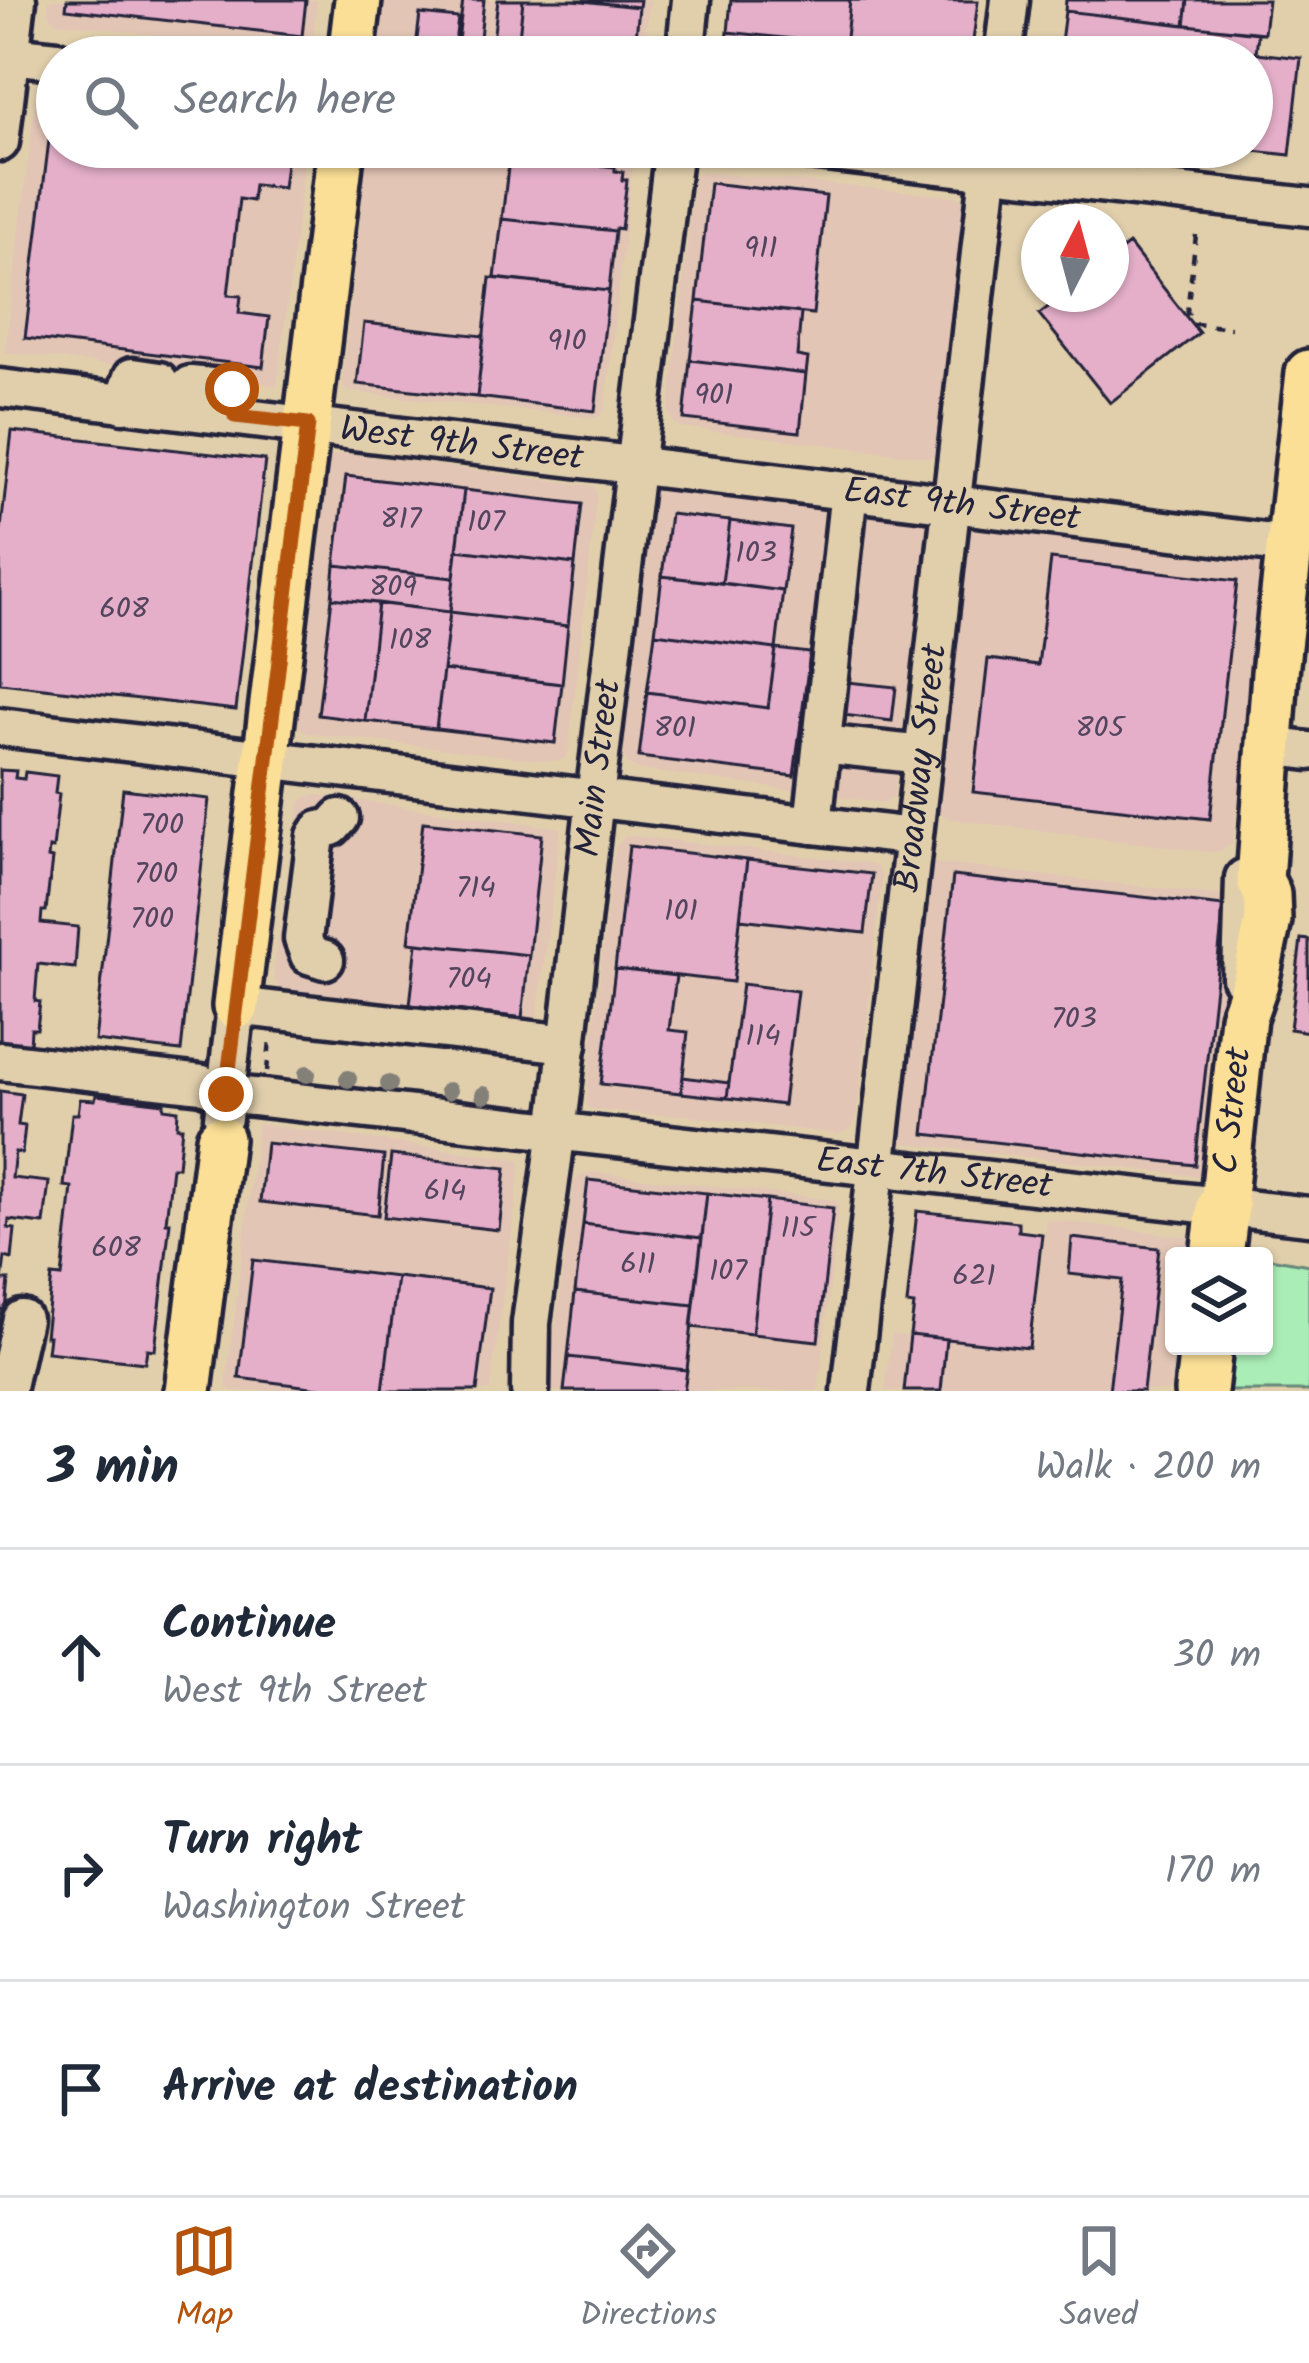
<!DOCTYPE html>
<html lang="en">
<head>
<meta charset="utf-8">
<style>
	body { margin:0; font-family:Kalam,sans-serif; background:#f6f6f7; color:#1f2937 }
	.controls { position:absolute; right:36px; bottom:36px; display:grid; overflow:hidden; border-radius:12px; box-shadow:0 3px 9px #0004 }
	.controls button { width:108px; height:108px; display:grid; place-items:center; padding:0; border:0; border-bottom:3px solid #e0e1e3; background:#fff; color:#1f2937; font:60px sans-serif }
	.compass { position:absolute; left:1021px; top:204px; width:108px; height:108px; border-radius:50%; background:#fff; box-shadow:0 3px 9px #0004; rotate:6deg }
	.stop { position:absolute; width:36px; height:36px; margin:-27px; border:9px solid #b45309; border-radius:50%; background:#fff }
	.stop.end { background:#b45309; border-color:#fff; box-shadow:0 3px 12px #0008 }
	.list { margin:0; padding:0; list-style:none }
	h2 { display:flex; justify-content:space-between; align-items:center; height:156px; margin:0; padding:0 48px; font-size:51px }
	h2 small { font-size:39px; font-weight:400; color:#747a83 }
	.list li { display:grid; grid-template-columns:78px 1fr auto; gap:36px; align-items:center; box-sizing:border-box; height:216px; padding:0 48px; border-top:3px solid #e0e1e3 }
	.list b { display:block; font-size:45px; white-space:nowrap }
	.list p { margin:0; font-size:39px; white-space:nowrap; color:#747a83 }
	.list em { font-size:39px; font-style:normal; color:#747a83 }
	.icon { flex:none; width:66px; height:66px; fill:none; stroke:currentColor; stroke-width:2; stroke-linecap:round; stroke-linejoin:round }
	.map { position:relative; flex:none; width:1309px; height:1391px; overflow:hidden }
	.search { position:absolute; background:#fff; box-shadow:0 3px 9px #0004; left:36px; right:36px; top:36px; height:132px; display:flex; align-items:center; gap:30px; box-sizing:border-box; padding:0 42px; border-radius:66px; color:#747a83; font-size:45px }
	.sheet { height:804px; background:#fff }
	nav { display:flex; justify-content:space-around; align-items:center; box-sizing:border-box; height:168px; border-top:3px solid #e0e1e3; background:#fff; font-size:33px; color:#747a83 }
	nav a { display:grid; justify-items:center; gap:6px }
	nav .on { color:#b45309 }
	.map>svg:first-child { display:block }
	.built { fill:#e2c5b5 }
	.green { fill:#aaedb7; stroke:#668879; stroke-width:3 }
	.building { fill:#e5afc9; stroke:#22223b; stroke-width:3 }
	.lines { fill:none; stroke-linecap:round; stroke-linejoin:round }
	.minor-casing { stroke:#22223b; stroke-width:45 }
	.major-casing { stroke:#22223b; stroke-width:54 }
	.highway-casing { stroke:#22223b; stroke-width:60 }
	.path { stroke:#22223b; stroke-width:4.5; stroke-dasharray:9 9; stroke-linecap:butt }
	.minor { stroke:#e1cfac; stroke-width:36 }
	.major { stroke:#fbdf96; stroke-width:45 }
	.highway { stroke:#fbdf96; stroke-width:51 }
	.tree { fill:#838078 }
	.route { stroke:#b45309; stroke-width:15 }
	.labels { text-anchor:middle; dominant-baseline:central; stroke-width:10; stroke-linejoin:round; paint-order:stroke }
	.number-label { font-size:30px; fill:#53455e }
	.street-label { font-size:36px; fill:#22223b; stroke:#e1cfac }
</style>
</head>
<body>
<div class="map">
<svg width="1309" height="1391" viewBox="0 0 1309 1391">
	<rect width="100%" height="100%" fill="#e1cfac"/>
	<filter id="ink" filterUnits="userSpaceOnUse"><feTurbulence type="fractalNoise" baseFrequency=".00833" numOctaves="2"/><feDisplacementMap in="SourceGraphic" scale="24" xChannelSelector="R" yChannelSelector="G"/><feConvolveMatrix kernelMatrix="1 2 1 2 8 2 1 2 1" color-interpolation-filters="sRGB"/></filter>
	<g filter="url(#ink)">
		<path class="built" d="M49,0H317L312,49L289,53L56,22L51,18L48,10Z
			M385,0H650L643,57H383L378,49Z
			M38,78L57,80V147H306L277,386L5,352Z
			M368,147H526L633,161L605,409L601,415L595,418L351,392L345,388L342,381Z
			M701,172L961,197L965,203L966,218L940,454L937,458L680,427L674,423L669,414L694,178Z
			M345,453L594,486L597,494L568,754L563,760L549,761L307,733L297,725L296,712L324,470L330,457Z
			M662,481L929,516L894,796L884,803L636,769L627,764L622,751L634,631L654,489Z
			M965,520L1271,556L1232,843L1221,851L1210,852L950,819L936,810L934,797Z
			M318,795L561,828L535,1032L300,1000L284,992L276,984L273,973L300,803L308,796Z
			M626,835L867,863L878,867L882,878L856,1121L848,1130L839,1134L680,1115H647L592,1109L586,1105L611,872L616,846Z
			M926,862L1236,897L1204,1177L895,1142Z
			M258,1124L518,1159L521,1163L490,1391H233L226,1387Z
			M591,1172L835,1200L839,1207L818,1391H547L574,1183L579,1176Z
			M1046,1219L1190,1237L1189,1256H1174V1346H1176L1170,1391H885L892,1335L1032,1349Z"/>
		<path class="green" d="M1264,1257L1309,1265V1391H1220L1226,1346H1264Z"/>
		<path class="building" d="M67,0H306L302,36L66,9Z
			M463,0H484L478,57H456Z
			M498,0H523L517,57H491Z
			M523,0H573L639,7L634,57H517Z
			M573,0H640L639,7Z
			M731,0H850L844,57H802L803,40L728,32Z
			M850,0L978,1L971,57H844Z
			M1066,0H1188L1185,25L1065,11Z
			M1188,0H1268L1264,33L1185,25Z
			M1065,11L1258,33L1256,53L1301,58L1290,155L1217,147H1252V57H1059Z
			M420,14L458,18L454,52L416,47Z
			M728,32L803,40L802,57H725Z
			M53,107L57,108V147H288L283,188L254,185L252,201L239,199L228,295L241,296L239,313L269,317L263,367L25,338Z
			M538,158L615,167V171L623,172L622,180H627L621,229L616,228L615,231L502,219L509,159L537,162Z
			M710,183L826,196L813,314L697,301Z
			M502,219L615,231L609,291L495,278Z
			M1129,244L1199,333L1110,403L1039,314L1065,294H1111V258Z
			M490,278L609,291L595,411L477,397Z
			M697,301L801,313L797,356L808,358L806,374L690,360Z
			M364,323L484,336L477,397L357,384Z
			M690,360L806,374L800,432L684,419Z
			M12,431L265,460L236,710L0,683V537Z
			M346,476L464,490L454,578L335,565Z
			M464,490L582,504L575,564L457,550Z
			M670,514L730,521L722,583L662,576Z
			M730,521L791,529L783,591L722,583Z
			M457,550L575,564L568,626L450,612Z
			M1051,559L1237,581L1210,819L973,792L988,659L1038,665Z
			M335,565L454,578L450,612L332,598Z
			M662,576L783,591L776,649L655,633Z
			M332,598L378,603L365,721L318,715Z
			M378,603L450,612L436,729L365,721Z
			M450,612L568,626L562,684L443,670Z
			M655,633L776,649L768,708L647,692Z
			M776,649L810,653L794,776L639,757L647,692L768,708Z
			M443,670L562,684L555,743L436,729Z
			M847,682L896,687L892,721L843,715Z
			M0,770L16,771L15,778L24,779L25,772L57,776L55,793L59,794L53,849L49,848L48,858L52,859L46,911H42L41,923L78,927L75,968L38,964L35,1001L40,1002L37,1029H31L30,1045L0,1042Z
			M123,789L209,799L181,1051L95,1041Z
			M423,822L542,835L529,955L409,942Z
			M629,846L747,860L733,982L615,969Z
			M747,860L872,874L865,933L740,919Z
			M953,876L1224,906L1195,1165L924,1134Z
			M1301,939L1309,940V1032L1290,1029Z
			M417,943L529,955L522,1018L410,1005Z
			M615,969L676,976L669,1030L688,1032L681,1093L601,1084Z
			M742,984L797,991L783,1105L727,1098Z
			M683,1077L729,1083L727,1098L681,1093Z
			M0,1091L22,1094L18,1125L25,1126L22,1153L15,1152L12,1178L49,1182L44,1224L9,1220L8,1228L15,1229L12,1259L5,1257L2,1280H9L6,1310L0,1309Z
			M96,1095L164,1103V1108L178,1110L177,1127H182L178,1167H172L166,1222H170L155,1350L147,1349L145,1363L47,1352L49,1336H45L52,1276L62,1277L72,1187L64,1186L72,1114H78L80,1099L95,1100Z
			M266,1143L384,1156L378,1215L260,1202Z
			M391,1155L506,1168L499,1230L384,1217Z
			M588,1180L707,1193L702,1238L583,1224Z
			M707,1193L767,1200L752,1334L691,1327Z
			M767,1200L833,1208L818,1341L752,1334Z
			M917,1211L1018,1222V1231L1042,1234L1029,1348L910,1335L914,1305L907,1304Z
			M583,1224L702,1238L694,1305L575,1292Z
			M1072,1238L1159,1248L1143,1391H1109L1122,1280L1069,1274Z
			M253,1260L397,1277L383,1391H343L239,1378Z
			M397,1277L490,1288L477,1391H383Z
			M575,1292L694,1305L687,1370L568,1357Z
			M910,1335L946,1339L941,1391H904Z
			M568,1357L687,1370L684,1391H564Z"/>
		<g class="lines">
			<g class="minor-casing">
				<g id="minor">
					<path d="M0,54L57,60"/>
					<path d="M685,57L691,0"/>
					<path d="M1003,57L1010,0"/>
					<path d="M0,142L17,0"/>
					<path d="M781,147L1309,207"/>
					<path d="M190,385L232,389L235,416"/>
					<path id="s1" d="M0,388L1289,545"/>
					<path d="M123,404L132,377L159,381"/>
					<path d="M0,727L913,837"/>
					<path d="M822,744L923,755"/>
					<path d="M1269,746L1309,751"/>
					<path d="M813,825L849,490"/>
					<path d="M325,960L309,955L303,939L316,836L320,830L332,827L340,818"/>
					<path d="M1241,978L1244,878"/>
					<path id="s2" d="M0,1061L202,1084L226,1094L1309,1216"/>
					<path d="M223,1118L236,1006L568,1044"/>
					<path d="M6,1391L22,1319"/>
					<path id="s3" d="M530,1391L531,1323L561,1100L595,798L674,147"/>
					<path id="s4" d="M851,1391L992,147"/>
				</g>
			</g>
			<g class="major-casing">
				<g id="major">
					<path d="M351,57L358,0"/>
					<path d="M236,1006L341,147"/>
					<path id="s5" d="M1223,1206L1243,1017L1255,983L1268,920L1267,894L1260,880L1275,673L1309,373"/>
					<path d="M188,1391L220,1139"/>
				</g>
			</g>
			<g class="highway-casing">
				<path id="highway" d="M1217,1256L1223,1206
					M1201,1391L1206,1346"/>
			</g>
			<path class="path" d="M1196,235L1187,312L1196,324L1231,328
				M267,1071L270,1040"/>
			<use href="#minor" class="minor"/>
			<use href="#major" class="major"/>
			<use href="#highway" class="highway"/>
		</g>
		<g class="tree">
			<circle cx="307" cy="1074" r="9"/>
			<circle cx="348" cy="1079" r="9"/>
			<circle cx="389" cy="1084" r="9"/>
			<circle cx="448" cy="1091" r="9"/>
			<circle cx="484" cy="1095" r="9"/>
		</g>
	</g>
	<g class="lines" filter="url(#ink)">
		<path class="route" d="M226,1094L308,424L235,416L232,389"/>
	</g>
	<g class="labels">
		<g class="number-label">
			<text x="761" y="249">911</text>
			<text x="567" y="342">910</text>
			<text x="714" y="396">901</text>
			<text x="401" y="520">817</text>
			<text x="486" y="523">107</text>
			<text x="756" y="554">103</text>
			<text x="393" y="588">809</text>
			<text x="124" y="610">608</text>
			<text x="410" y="641">108</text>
			<text x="675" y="729">801</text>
			<text x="1100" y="729">805</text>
			<text x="162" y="826">700</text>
			<text x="156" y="875">700</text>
			<text x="476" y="889">714</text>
			<text x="681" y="912">101</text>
			<text x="152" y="920">700</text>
			<text x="469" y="980">704</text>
			<text x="1074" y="1020">703</text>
			<text x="763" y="1037">114</text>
			<text x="445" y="1192">614</text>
			<text x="798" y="1229">115</text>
			<text x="116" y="1249">608</text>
			<text x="638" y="1265">611</text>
			<text x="728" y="1272">107</text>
			<text x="974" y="1277">621</text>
		</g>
		<g class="street-label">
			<text stroke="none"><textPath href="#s1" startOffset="465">West 9th Street</textPath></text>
			<text stroke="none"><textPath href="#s1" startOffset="969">East 9th Street</textPath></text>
			<text stroke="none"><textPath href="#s3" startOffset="627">Main Street</textPath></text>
			<text stroke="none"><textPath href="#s4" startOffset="627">Broadway Street</textPath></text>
			<text stroke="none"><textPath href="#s5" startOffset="96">C Street</textPath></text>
			<text stroke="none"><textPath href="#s2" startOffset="942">East 7th Street</textPath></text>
		</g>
	</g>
</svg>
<div class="controls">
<button><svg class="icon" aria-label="layers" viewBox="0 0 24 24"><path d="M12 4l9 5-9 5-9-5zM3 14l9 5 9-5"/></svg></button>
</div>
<svg class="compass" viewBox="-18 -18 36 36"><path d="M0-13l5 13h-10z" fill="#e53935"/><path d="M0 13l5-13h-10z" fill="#747a83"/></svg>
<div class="stop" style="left:232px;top:389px"></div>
<div class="stop end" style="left:226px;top:1094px"></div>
<div class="search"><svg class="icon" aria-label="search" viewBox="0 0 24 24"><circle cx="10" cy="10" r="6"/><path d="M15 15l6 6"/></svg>Search here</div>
</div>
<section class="sheet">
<h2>3 min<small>Walk · 200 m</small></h2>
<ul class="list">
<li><svg class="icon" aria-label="ahead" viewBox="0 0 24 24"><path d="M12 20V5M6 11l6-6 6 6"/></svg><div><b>Continue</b><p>West 9th Street</p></div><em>30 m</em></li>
<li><svg class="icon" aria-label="right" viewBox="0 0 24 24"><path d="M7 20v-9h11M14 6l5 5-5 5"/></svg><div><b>Turn right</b><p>Washington Street</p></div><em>170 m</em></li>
<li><svg class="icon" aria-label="arrive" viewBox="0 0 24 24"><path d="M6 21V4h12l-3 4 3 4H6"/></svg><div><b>Arrive at destination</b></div></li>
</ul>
</section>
<nav>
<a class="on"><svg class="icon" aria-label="map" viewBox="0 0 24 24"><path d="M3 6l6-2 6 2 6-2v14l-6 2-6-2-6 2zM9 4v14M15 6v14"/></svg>Map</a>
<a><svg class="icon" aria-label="directions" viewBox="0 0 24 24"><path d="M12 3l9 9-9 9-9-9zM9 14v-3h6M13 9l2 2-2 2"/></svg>Directions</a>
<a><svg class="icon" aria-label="saved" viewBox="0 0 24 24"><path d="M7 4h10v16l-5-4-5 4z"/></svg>Saved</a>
</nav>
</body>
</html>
